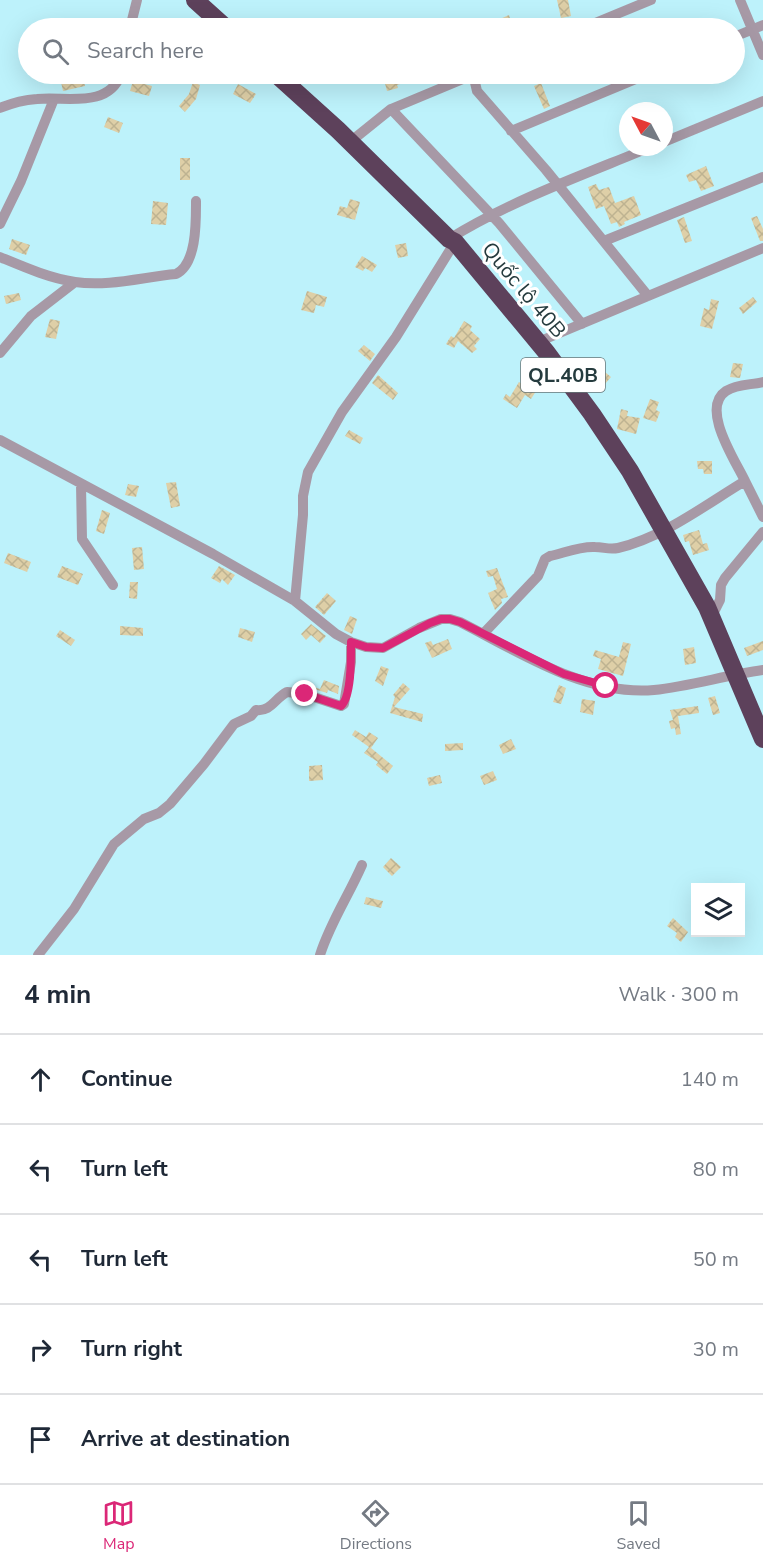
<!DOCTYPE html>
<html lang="en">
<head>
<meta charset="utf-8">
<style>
	body { margin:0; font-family:"Nunito Sans",sans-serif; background:#f2f2f3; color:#1f2937 }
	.controls { position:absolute; right:18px; bottom:18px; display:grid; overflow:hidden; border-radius:0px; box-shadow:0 6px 24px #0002 }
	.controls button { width:54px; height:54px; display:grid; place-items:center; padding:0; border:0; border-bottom:2px solid #e0e1e3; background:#fff; color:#1f2937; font:30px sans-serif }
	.compass { position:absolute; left:619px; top:102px; width:54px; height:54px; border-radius:50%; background:#fff; box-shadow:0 6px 24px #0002; rotate:311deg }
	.stop { position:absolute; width:18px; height:18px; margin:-14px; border:4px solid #db2777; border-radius:50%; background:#fff }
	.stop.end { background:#db2777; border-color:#fff; box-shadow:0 2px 6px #0008 }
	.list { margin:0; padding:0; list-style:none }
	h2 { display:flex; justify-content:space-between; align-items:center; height:78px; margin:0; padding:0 24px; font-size:26px }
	h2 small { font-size:20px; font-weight:400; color:#747a83 }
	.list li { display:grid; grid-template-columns:39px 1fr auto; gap:18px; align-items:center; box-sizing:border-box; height:90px; padding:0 24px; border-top:2px solid #e0e1e3 }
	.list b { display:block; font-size:22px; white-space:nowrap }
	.list em { font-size:20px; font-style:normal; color:#747a83 }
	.icon { flex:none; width:33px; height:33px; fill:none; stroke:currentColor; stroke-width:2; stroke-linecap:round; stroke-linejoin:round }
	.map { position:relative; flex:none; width:763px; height:955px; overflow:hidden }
	.search { position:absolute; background:#fff; box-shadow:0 6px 24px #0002; left:18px; right:18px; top:18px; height:66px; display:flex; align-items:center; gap:15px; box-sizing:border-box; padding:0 21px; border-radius:33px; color:#747a83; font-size:22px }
	.sheet { height:528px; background:#fff }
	nav { display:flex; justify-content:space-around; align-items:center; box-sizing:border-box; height:84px; border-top:2px solid #e0e1e3; background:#fff; font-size:16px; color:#747a83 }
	nav a { display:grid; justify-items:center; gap:3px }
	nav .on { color:#db2777 }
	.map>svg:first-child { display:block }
	.building { fill:url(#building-cross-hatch) }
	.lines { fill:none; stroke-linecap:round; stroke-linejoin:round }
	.street { stroke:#a799a6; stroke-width:10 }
	.highway { stroke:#5d415b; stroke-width:18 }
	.route { stroke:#db2777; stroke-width:8 }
	.labels { text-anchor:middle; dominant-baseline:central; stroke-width:6; stroke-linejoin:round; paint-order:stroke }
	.shield { fill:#fff; stroke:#667678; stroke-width:1.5 }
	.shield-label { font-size:20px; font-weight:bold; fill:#253b3e }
	.street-label { font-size:21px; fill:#253b3e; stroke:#fff }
</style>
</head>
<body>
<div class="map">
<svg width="763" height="955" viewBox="0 0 763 955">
	<defs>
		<pattern id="building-cross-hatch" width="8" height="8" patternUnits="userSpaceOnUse" patternTransform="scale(1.5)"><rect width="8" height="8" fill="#decfa7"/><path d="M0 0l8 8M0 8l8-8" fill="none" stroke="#beb391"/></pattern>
	</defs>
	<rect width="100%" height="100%" fill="#bdf2fb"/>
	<path class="building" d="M557,0H568L571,16L561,18Z
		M509,15L513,28H493L491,23Z
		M70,74H77V79L83,77L85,86L63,91L61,82L71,79Z
		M392,74H404L406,82L397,85L398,88L387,91L383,76Z
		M133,81L152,86L149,96L130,91Z
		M193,82L200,85L196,99L185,112L179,106L189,94Z
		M541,83L550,106L544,109L534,86Z
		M238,84L256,94L250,103L233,94Z
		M108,117L123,123L119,133L104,127Z
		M180,158H190V180H180Z
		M706,166L714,186L701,191L696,180L689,182L686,175Z
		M596,184L599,190L609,187L615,203L634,196L641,215L624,222L625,224L619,227L617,222L611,224L604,206L596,209L588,187Z
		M350,199L360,202L355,220L337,215L340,206L347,208Z
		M153,201L168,203L166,225L151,224Z
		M757,216L763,229V241H760L751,218Z
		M684,217L692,241L685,243L677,220Z
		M12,239L30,245L26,255L9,249Z
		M406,243L408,256L398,258L395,245Z
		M362,256L377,265L372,272L365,268L363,271L355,267Z
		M307,291L327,297L324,307L316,305L314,313L301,310Z
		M19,293L21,300L6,304L4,296Z
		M753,297L757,302L743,314L739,308Z
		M711,299L719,301L712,329L700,326L704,308L709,310Z
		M50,319L60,321L56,339L45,337Z
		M464,321L472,326L470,330L480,339L474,346L477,349L472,353L458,341L454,348L446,344L451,336L456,339L454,338Z
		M364,345L375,354L370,361L358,351Z
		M594,363L611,377L599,391L594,386L597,382L594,380L597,377L588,369Z
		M733,363L743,364L740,378L730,377Z
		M539,373L545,377L531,399L525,395L517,408L503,399L506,394L510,397L519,382L529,388Z
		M378,375L398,393L393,400L372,383Z
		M650,399L659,402L656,410L660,412L656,422L643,418Z
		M621,409L628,411L627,416L640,418L636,434L617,429Z
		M349,430L363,438L360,444L345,436Z
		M697,461H712V474H704L703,469H698Z
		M176,482L180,506L171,508L166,483Z
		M128,484L139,486L136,497L125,495Z
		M102,510L110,513L104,534L96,531Z
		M699,530L703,544L707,543L709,550L693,555L689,541L685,542L683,535Z
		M142,547L144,569L134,570L132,548Z
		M8,553L31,562L27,572L4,563Z
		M62,566L83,574L78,585L57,577Z
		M219,566L235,575L228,585L222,579L220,583L211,578Z
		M497,568L508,597L501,599L502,603L495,610L488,593L497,589L493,576L488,577L486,571Z
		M130,582H138L137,599L129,598Z
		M327,593L336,601L324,615L315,607Z
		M350,616L357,619L352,634L344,630Z
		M311,624L326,636L320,643L311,635L306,640L301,634Z
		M120,626L143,628V636L120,635Z
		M240,628L255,632L252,642L238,637Z
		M60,630L75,640L71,646L56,636Z
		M448,639L452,649L432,658L425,643L431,641L433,645Z
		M763,641V650L747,656L744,648Z
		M623,642L631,644L623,676L598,669L601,659L593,656L595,650L619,657Z
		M694,647L696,663L685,665L683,649Z
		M381,666L389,669L383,686L375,681Z
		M324,680L339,686L338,694L328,690L327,693L314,689V687L320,689Z
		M403,683L410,689L394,707L423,714L422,722L390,713L395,697L393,695Z
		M559,685L566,688L561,704L553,702Z
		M715,696L720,713L713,715L708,698Z
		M582,699L595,701L593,715L580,712Z
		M698,706L699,713L678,716L681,734L676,735L675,728L671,729L669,721L673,720L670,710Z
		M355,730L366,737L369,732L378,738L371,748L393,766L387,774L376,765L378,762L364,753L369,747L352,735Z
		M511,739L516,749L503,754L499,745Z
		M463,743V750L445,751V744Z
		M322,765L323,780L309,781V766Z
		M493,771L497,780L484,785L480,776Z
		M440,775L442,783L429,786L427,778Z
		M391,858L401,867L392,876L383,867Z
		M366,897L383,901L381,908L364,904Z
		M673,918L688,932L681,942L675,937L677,933L667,926Z"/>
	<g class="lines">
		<path class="street" d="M740,0L763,55
			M130,28L137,0
			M583,28L651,0
			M734,37L763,25
			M473,74L477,91L546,170L648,296
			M0,108C12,103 24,100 37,99C66,96 108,109 121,74
			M391,109L499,223L582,324
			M511,131L648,74
			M350,142L391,109L475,74
			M664,142L763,101
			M0,224L21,181L54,99
			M449,239C512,200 583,175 651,147
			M604,241L763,177
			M0,257C24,267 49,278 75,282C108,287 143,277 176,274C197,264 196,221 196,201
			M538,342L763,248
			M0,353L31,316L75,282
			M0,440L213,554L295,601L336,634L351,642L366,647L383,648L419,628L441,619H450L460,622C519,652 585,696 654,690C691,686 726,675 763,670
			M745,481C735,460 700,408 726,391C737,384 751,385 763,382
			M81,484L82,539L113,585
			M295,601L303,515V496L308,472L342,412L396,337L455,242
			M711,618L720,600L721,585L725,578L763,532
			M483,634L538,576L545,559L550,556C564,553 580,546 595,547C604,547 609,550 618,548C664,537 705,505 745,481L763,517
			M38,955L74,909L114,844L144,819L159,813L170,804L204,764L234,724L251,716L256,710C271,712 275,698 287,692L305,694L341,706L344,704L351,662V642
			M320,955C330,923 349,895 362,865"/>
		<path class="highway" d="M195,0L226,28
			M276,74L338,130L449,239L455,242L547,353L592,414L630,471L707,607L763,739"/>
	</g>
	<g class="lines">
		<path class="route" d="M305,694L341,706C352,696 351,657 351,642L366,647L383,648L430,623L441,619H450L460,622L564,674L606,686"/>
	</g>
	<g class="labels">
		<rect class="shield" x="521" y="358" width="84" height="34" rx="4.5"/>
		<g class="shield-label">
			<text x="563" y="375">QL.40B</text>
		</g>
		<g class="street-label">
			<text transform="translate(524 290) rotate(50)">Quốc lộ 40B</text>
		</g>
	</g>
</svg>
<div class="controls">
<button><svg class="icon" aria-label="layers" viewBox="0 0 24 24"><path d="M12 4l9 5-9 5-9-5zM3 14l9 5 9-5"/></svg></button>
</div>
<svg class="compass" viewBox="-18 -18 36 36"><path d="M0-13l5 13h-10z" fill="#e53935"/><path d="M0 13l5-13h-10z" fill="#747a83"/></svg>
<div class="stop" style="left:606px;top:686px"></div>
<div class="stop end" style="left:305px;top:694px"></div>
<div class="search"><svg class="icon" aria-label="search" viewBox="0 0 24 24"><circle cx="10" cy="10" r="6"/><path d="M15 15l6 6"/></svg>Search here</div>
</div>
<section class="sheet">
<h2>4 min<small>Walk · 300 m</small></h2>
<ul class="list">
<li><svg class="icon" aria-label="ahead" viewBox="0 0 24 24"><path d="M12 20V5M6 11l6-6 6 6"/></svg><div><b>Continue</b></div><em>140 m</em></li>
<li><svg class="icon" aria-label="left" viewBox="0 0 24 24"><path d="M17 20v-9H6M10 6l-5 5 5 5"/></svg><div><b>Turn left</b></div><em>80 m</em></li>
<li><svg class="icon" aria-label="left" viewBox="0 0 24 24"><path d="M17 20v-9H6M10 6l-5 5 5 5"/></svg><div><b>Turn left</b></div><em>50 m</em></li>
<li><svg class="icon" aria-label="right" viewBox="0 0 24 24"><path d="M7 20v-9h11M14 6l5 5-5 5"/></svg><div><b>Turn right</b></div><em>30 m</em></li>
<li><svg class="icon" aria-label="arrive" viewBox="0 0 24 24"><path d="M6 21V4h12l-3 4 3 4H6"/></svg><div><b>Arrive at destination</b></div></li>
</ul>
</section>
<nav>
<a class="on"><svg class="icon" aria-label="map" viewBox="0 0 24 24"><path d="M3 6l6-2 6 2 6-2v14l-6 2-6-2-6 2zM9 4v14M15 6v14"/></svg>Map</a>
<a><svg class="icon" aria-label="directions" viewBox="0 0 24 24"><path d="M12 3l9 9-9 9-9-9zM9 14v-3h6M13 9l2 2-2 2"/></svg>Directions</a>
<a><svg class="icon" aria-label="saved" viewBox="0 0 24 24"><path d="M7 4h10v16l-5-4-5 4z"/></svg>Saved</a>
</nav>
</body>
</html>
